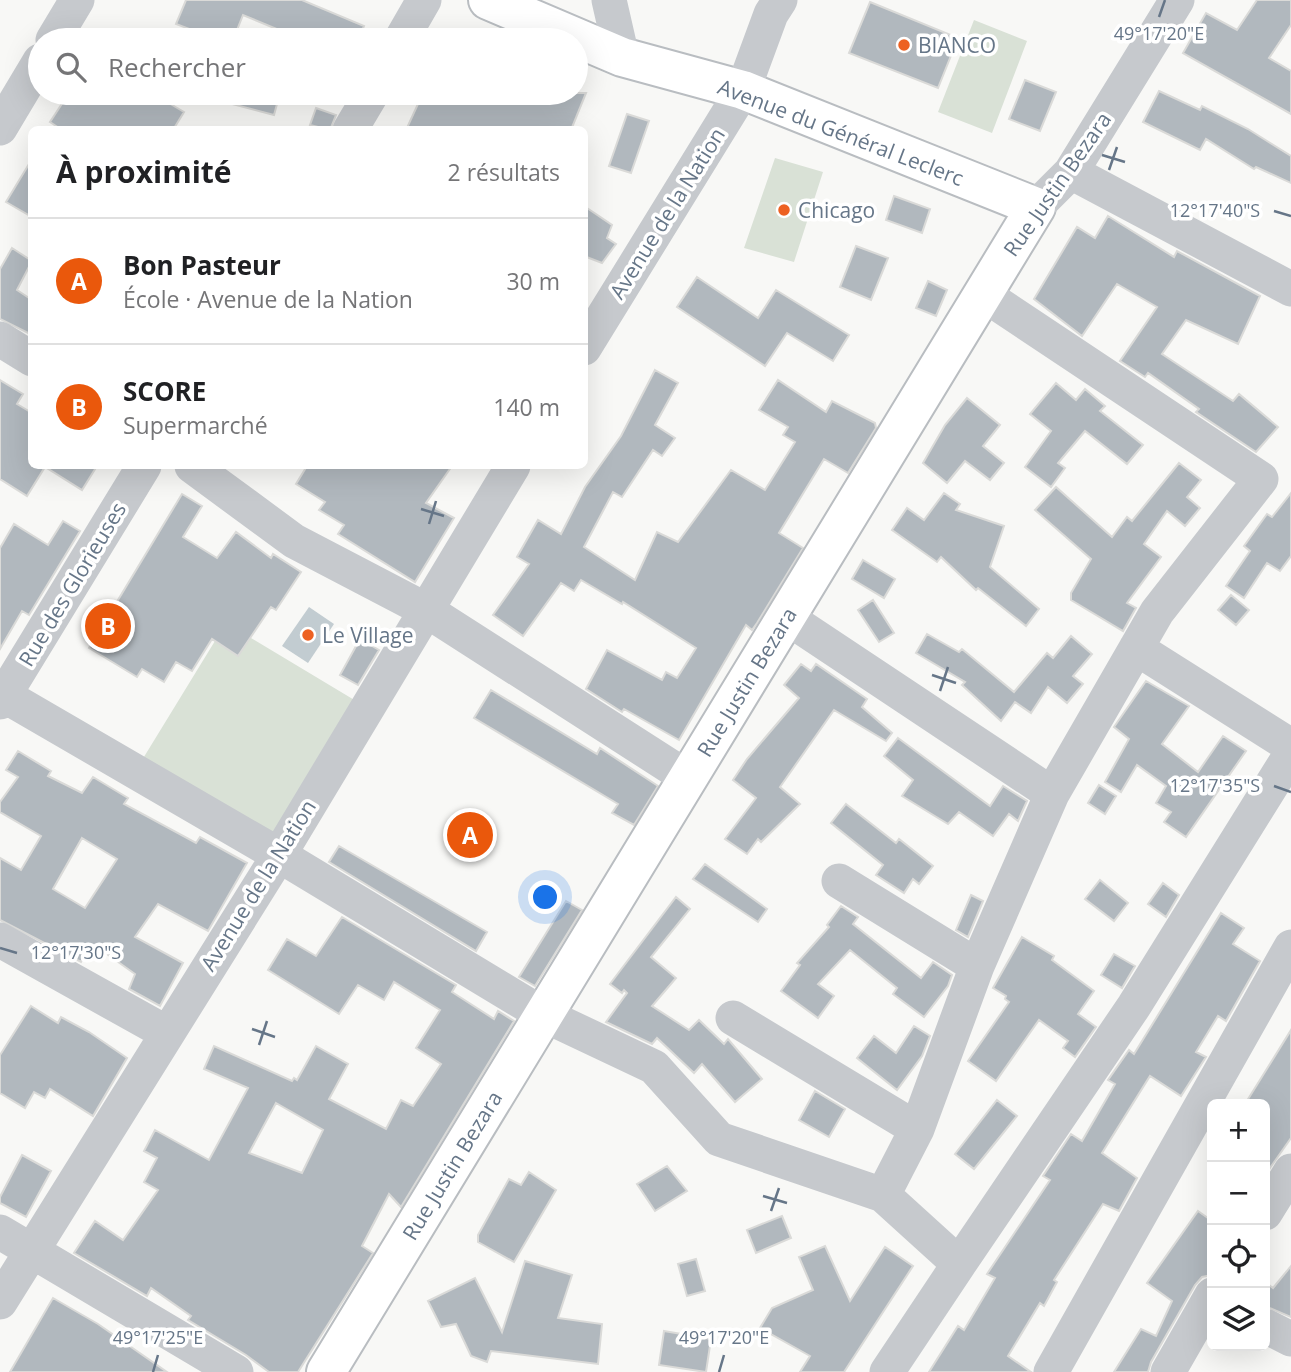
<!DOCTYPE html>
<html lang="fr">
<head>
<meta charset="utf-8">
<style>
	body { margin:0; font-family:"Open Sans",sans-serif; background:#f6f6f6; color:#202124 }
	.controls { position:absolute; right:21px; bottom:21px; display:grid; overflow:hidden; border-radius:10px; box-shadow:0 7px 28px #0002 }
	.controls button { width:63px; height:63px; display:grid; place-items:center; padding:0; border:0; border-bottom:2px solid #e0e0e0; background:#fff; color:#202124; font:35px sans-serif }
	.you { position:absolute; left:546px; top:898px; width:24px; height:24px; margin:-18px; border:5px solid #fff; border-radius:50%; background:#1a73e8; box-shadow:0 0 0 10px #1a73e833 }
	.badge { display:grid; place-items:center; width:46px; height:46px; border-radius:50%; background:#ea580c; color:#fff; font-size:23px; font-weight:700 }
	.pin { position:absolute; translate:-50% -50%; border:4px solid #fff; box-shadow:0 2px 7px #0006 }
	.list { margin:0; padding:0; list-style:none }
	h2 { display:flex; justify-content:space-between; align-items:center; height:91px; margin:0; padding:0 28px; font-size:30px }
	h2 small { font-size:23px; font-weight:400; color:#757577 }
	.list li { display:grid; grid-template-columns:46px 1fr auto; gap:21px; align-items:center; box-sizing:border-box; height:126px; padding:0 28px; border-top:2px solid #e0e0e0 }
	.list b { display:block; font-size:26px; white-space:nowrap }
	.list p { margin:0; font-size:23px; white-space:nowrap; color:#757577 }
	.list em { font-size:23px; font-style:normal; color:#757577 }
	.icon { flex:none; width:38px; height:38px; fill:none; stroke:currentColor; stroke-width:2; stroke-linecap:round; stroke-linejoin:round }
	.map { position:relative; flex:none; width:1291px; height:1372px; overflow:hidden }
	.search { position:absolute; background:#fff; box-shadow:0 7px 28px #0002; left:28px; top:28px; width:560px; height:77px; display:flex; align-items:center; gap:18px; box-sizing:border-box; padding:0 24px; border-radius:38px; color:#757577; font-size:26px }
	.panel { position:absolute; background:#fff; box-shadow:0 7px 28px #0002; left:28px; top:126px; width:560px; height:343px; border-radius:10px }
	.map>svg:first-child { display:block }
	.green { fill:#d9e1d6 }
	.water { fill:#c2ccd1 }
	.building { fill:#b1b8be; stroke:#dadad8; stroke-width:2; fill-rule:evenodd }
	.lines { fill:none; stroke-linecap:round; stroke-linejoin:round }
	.major-casing { stroke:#b9bdc1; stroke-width:42 }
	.minor { stroke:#c6c9cd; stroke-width:35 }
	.major { stroke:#fff; stroke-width:38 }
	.ticks { fill:none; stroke:#667688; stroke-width:2.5 }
	.poi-dot { fill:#ed6122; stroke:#fff; stroke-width:2.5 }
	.labels { text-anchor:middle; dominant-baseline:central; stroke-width:7; stroke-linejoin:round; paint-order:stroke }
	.poi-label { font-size:21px; fill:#667688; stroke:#fff; text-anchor:start }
	.street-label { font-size:21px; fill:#667688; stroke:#fff }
	.ticks-label { font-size:18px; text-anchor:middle; fill:#667688; stroke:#fff; stroke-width:7; stroke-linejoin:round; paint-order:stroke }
</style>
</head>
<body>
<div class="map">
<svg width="1291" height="1372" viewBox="0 0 1291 1372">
	<rect width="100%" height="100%" fill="#f8f8f6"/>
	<path class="green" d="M974,20L1027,41L992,133L938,112Z
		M775,158L823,172L794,262L744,248Z
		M226,623L361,704L275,847L139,765Z"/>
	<path class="water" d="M309,607L334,624L308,663L282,646Z"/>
	<path class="building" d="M186,0H302L364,26L358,40H303L243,15L233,40H218L176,24Z
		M1257,0H1291V25L1269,58L1291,71V114L1183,53L1206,13L1237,30Z
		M870,2L958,38L938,88L849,53Z
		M1025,80L1056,92L1040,131L1009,119Z
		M1159,91L1200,110L1202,106L1248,129L1291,156V183L1256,167L1254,169L1206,139L1200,150L1143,122Z
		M69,93H152L184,112L173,130H62L50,122Z
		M213,93H280L274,115L213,99Z
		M423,93H586L571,130H406Z
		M316,108L336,115L330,130L310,125Z
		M627,114L649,121L631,173L609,166Z
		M32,159V217L6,202Z
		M894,196L930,209L922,233L886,220Z
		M584,206L612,225L607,238L616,244L602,263L584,256Z
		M1108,216L1174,257L1177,251L1260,296L1238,344L1186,320L1162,354L1233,401L1239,394L1278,427L1256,452L1196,412L1199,409L1148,373L1145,377L1120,361L1157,307L1117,284L1082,336L1034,299L1077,227L1095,238Z
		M856,246L888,258L871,300L840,287Z
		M12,248L32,261L17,290L32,300V335L0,319V269Z
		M697,277L758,318L776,290L849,335L833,361L787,333L765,366L677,307Z
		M928,281L947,290L936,316L916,308Z
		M655,370L678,383L655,425L675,438L662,456L653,450L622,497L613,492L584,547L635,580L657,532L678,542L731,470L765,490L795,442L783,435L788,427L759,410L778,380L826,412L832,401L875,423L876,428L848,473L824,459L779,533L803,548L757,623L752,630L746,625L679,740L624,709L622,712L586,689L607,650L662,680L666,672L677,678L696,648L623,602L622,604L581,580L574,591L561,583L523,636L493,615L529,564L517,557L538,520L561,534L585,487L621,436Z
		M0,380L23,394L17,404L32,413V466H97L82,490L45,467L27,496L0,479Z
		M1056,383L1076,400L1085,389L1105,406L1100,411L1143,445L1127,464L1085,431L1058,463L1065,468L1051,487L1025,467L1051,431L1030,414Z
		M967,398L1000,425L983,446L1004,463L990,480L965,461L947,483L923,463L945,425Z
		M1179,463L1201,480L1187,497L1200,508L1185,526L1167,511L1144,544L1161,557L1127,603L1136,608L1123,631L1071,600V593L1091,559L1035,510L1056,487L1112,537L1127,517L1132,521Z
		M307,466H452L426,503L454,518L415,582L338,534L344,525L319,510L325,502L296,484Z
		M944,493L960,504L956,510L1004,526L990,567L1039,609L1026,626L978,588L976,590L941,557L937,562L892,530L907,508L924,520Z
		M1291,493V556L1280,571L1267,563L1244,598L1226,586L1250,551L1244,546L1267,514L1272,517Z
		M182,494L202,506L183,537L217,558L236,532L271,558L273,554L301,572L276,610L271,607L238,656L212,639L192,671L176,662L164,682L142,669L137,677L89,648Z
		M63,521L80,531L29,615L22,611L0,649V548L14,524L48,545Z
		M863,560L895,579L884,598L852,579Z
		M1231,595L1249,610L1236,625L1218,610Z
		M873,600L894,633L879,642L858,610Z
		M927,634L959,652L962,649L1014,692L1047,653L1053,658L1071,636L1092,654L1073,676L1083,684L1067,703L1048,687L1031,713L1015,702L1001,721L962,685L965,682L916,653Z
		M360,639L379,650L358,685L340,675Z
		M801,664L811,671L816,664L867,699L862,707L892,733L886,741L834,710L780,787L800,804L761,842L758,839L747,854L725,839L756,798L733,780L747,759L799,698L784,685Z
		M1146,681L1189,706L1162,744L1198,772L1223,736L1246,751L1186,837L1164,822L1171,812L1156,803L1166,786L1137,765L1121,792L1105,782L1129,739L1114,727Z
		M491,690L597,754L600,748L658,786L634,825L612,813L618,804L474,718Z
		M898,738L990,806L1003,786L1027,801L1018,821L1009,814L993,836L959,812L948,824L902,796L913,780L884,756Z
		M18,751L51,771L48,776L82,793L93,777L128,798L124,804L196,843L200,837L247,863L208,931L158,904L135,937L183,963L160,1006L129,989L135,974L97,947L92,954L87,950L81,962L0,920V858L21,870L41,836L0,812V802L18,777L6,770ZM82,838L117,859L85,908L53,889Z
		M1099,785L1116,796L1105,814L1088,803Z
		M846,804L896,843L899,839L933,866L919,884L913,879L904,893L876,875L883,865L831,823Z
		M339,846L487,932L476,951L329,862Z
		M705,864L767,909L758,922L693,879Z
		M1100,880L1128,903L1114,921L1085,899Z
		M1163,883L1179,895L1166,917L1148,904Z
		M971,895L983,901L968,937L956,930Z
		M676,897L690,909L651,957L676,978L652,1006L689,1030L699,1020L724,1044L728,1039L762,1079L735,1102L702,1064L694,1073L657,1038L652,1044L606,1022L627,993L624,990L622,993L610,984Z
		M566,901L582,910L535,986L519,977Z
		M841,906L858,917L853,924L921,978L933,962L952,975L948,986L924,1017L893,994L897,988L850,950L818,984L834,996L818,1018L781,991L800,965L797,963L829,927L827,925Z
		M1221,913L1244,928L1233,944L1260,961L1226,1021L1218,1016L1196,1052L1206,1057L1181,1096L1150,1076L1102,1153L1137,1178L1119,1211L1103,1204L1054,1280L1057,1282L1044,1306L1040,1303L1008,1356L1031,1372H929L958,1326L964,1330L995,1278L987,1274L1050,1180L1043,1176L1071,1134L1082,1141L1115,1084L1108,1080L1129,1050L1134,1054Z
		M342,917L456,985L452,992L494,1019L498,1011L514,1021L401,1207L389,1194L362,1246L373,1253L298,1372H269L246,1355L188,1320L191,1316L151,1288L147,1296L74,1253L95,1221L123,1240L158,1190L144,1182L157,1158L144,1151L155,1130L209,1160L248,1088L204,1069L214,1046L292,1081L294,1078L297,1080L316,1046L348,1064L329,1099L386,1129L401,1100L413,1106L441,1064L416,1048L440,1010L394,982L384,1000L358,985L339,1014L268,970L287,939L316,956ZM276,1103L323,1130L302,1173L249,1153Z
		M1022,937L1054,956L1052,960L1094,991L1078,1014L1096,1027L1075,1057L1063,1048L1068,1041L1039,1020L996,1081L968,1061L1009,1002L1005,999L1006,996L993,988Z
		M1114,954L1135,966L1122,988L1101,975Z
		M31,1006L58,1023L61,1017L89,1032L127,1058L93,1116L50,1089L45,1098L34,1092L25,1108L0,1093V1055Z
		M914,1026L930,1036L922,1056L897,1090L857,1058L874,1036L896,1053Z
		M1291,1030V1138L1265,1175V1104H1245Z
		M815,1091L845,1109L829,1137L799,1120Z
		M997,1100L1017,1116L974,1169L955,1154Z
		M22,1155L51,1171L26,1217L0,1203V1197Z
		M667,1166L687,1191L655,1211L637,1184Z
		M529,1172L556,1190L514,1262L478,1242V1235L509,1179L521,1185Z
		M1198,1211L1212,1221V1275L1202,1277L1195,1285L1151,1362L1148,1372H1114L1141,1329L1156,1336L1172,1301L1147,1283Z
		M782,1216L791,1238L756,1253L747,1230Z
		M825,1246L850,1301L885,1247L913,1266L844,1372H800L810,1356L760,1328L772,1308L813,1290L799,1257Z
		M696,1259L705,1291L687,1296L678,1264Z
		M525,1261L572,1275L558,1318L602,1324L598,1364L491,1351L487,1362L471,1356L456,1324L441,1327L428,1301L475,1278L502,1332Z
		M1291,1266V1317L1265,1306V1282L1273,1288Z
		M53,1298L98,1324L167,1372H10Z
		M664,1331L711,1339L706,1372L659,1365Z"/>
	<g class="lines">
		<g class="major-casing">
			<g id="major">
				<path id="s1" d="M326,1372L1036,207L743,90L622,57L488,0"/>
			</g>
		</g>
		<path class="minor" d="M609,0L622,57
			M53,40L77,0
			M401,40L424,0
			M0,128L40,61
			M350,130L372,93
			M1071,172L1291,289
			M1036,207L1071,172L1177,0
			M0,339L32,359
			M584,348L743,90L771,14L780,0
			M192,466L294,541L426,610L688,778
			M786,617L1052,794
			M1136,648L1291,746
			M0,693L279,855L544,1015L654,1067L719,1139L883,1195L959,1264L887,1372
			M0,702L144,466
			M839,881L977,966
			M0,940L165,1032
			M733,1018L917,1129
			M883,1195L917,1129L977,966L1052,794L1157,612L1261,479L983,294
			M1265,1213L1291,1171
			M0,1232L236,1372
			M959,1264L1134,1006L1291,754
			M0,1302L279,855L513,466
			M1265,1326L1291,1339
			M1051,1372L1291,947
			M1168,1372L1212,1295"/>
		<use href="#major" class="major"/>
	</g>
	<path class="ticks" d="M1159,17L1165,0M1102,155L1125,162M1109,170L1117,147M1274,211L1291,216M421,509L444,516M429,524L436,501M932,675L956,683M940,691L948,667M1274,786L1291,792M0,948L17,953M252,1029L275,1037M259,1045L267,1021M763,1196L787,1203M771,1211L779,1188M153,1372L158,1355M719,1372L724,1355"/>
	<g class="poi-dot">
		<circle cx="904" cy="45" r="7"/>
		<circle cx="784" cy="210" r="7"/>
		<circle cx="308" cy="635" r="7"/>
	</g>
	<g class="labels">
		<g class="poi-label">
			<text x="918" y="45">BIANCO</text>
			<text x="798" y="210">Chicago</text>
			<text x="322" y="635">Le Village</text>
		</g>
		<g class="street-label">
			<text transform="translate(841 132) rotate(21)">Avenue du Général Leclerc</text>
			<text transform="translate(1057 184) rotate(-55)">Rue Justin Bezara</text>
			<text transform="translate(667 213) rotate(-58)">Avenue de la Nation</text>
			<text transform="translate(72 584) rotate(-59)">Rue des Glorieuses</text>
			<text stroke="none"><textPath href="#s1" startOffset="808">Rue Justin Bezara</textPath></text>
			<text transform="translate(258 885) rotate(-58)">Avenue de la Nation</text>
			<text stroke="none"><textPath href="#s1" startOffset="242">Rue Justin Bezara</textPath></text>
		</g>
	</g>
	<g class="ticks-label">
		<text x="1159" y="40">49°17'20"E</text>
		<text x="1215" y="217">12°17'40"S</text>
		<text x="1215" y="792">12°17'35"S</text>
		<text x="76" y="959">12°17'30"S</text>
		<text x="158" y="1344">49°17'25"E</text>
		<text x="724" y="1344">49°17'20"E</text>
	</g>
</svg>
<div class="controls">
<button>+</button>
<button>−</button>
<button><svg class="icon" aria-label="locate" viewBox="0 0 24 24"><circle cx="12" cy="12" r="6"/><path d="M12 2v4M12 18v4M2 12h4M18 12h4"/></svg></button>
<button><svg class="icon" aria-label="layers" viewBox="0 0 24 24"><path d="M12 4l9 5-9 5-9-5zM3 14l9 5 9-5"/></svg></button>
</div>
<div class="you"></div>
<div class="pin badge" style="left:470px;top:835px">A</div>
<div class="pin badge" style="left:108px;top:626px">B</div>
<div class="search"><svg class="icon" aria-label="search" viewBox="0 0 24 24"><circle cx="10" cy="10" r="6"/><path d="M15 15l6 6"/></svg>Rechercher</div>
<section class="panel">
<h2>À proximité<small>2 résultats</small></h2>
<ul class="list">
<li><span class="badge">A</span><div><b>Bon Pasteur</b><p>École · Avenue de la Nation</p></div><em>30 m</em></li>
<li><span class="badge">B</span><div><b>SCORE</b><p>Supermarché</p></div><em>140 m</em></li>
</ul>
</section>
</div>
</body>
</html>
